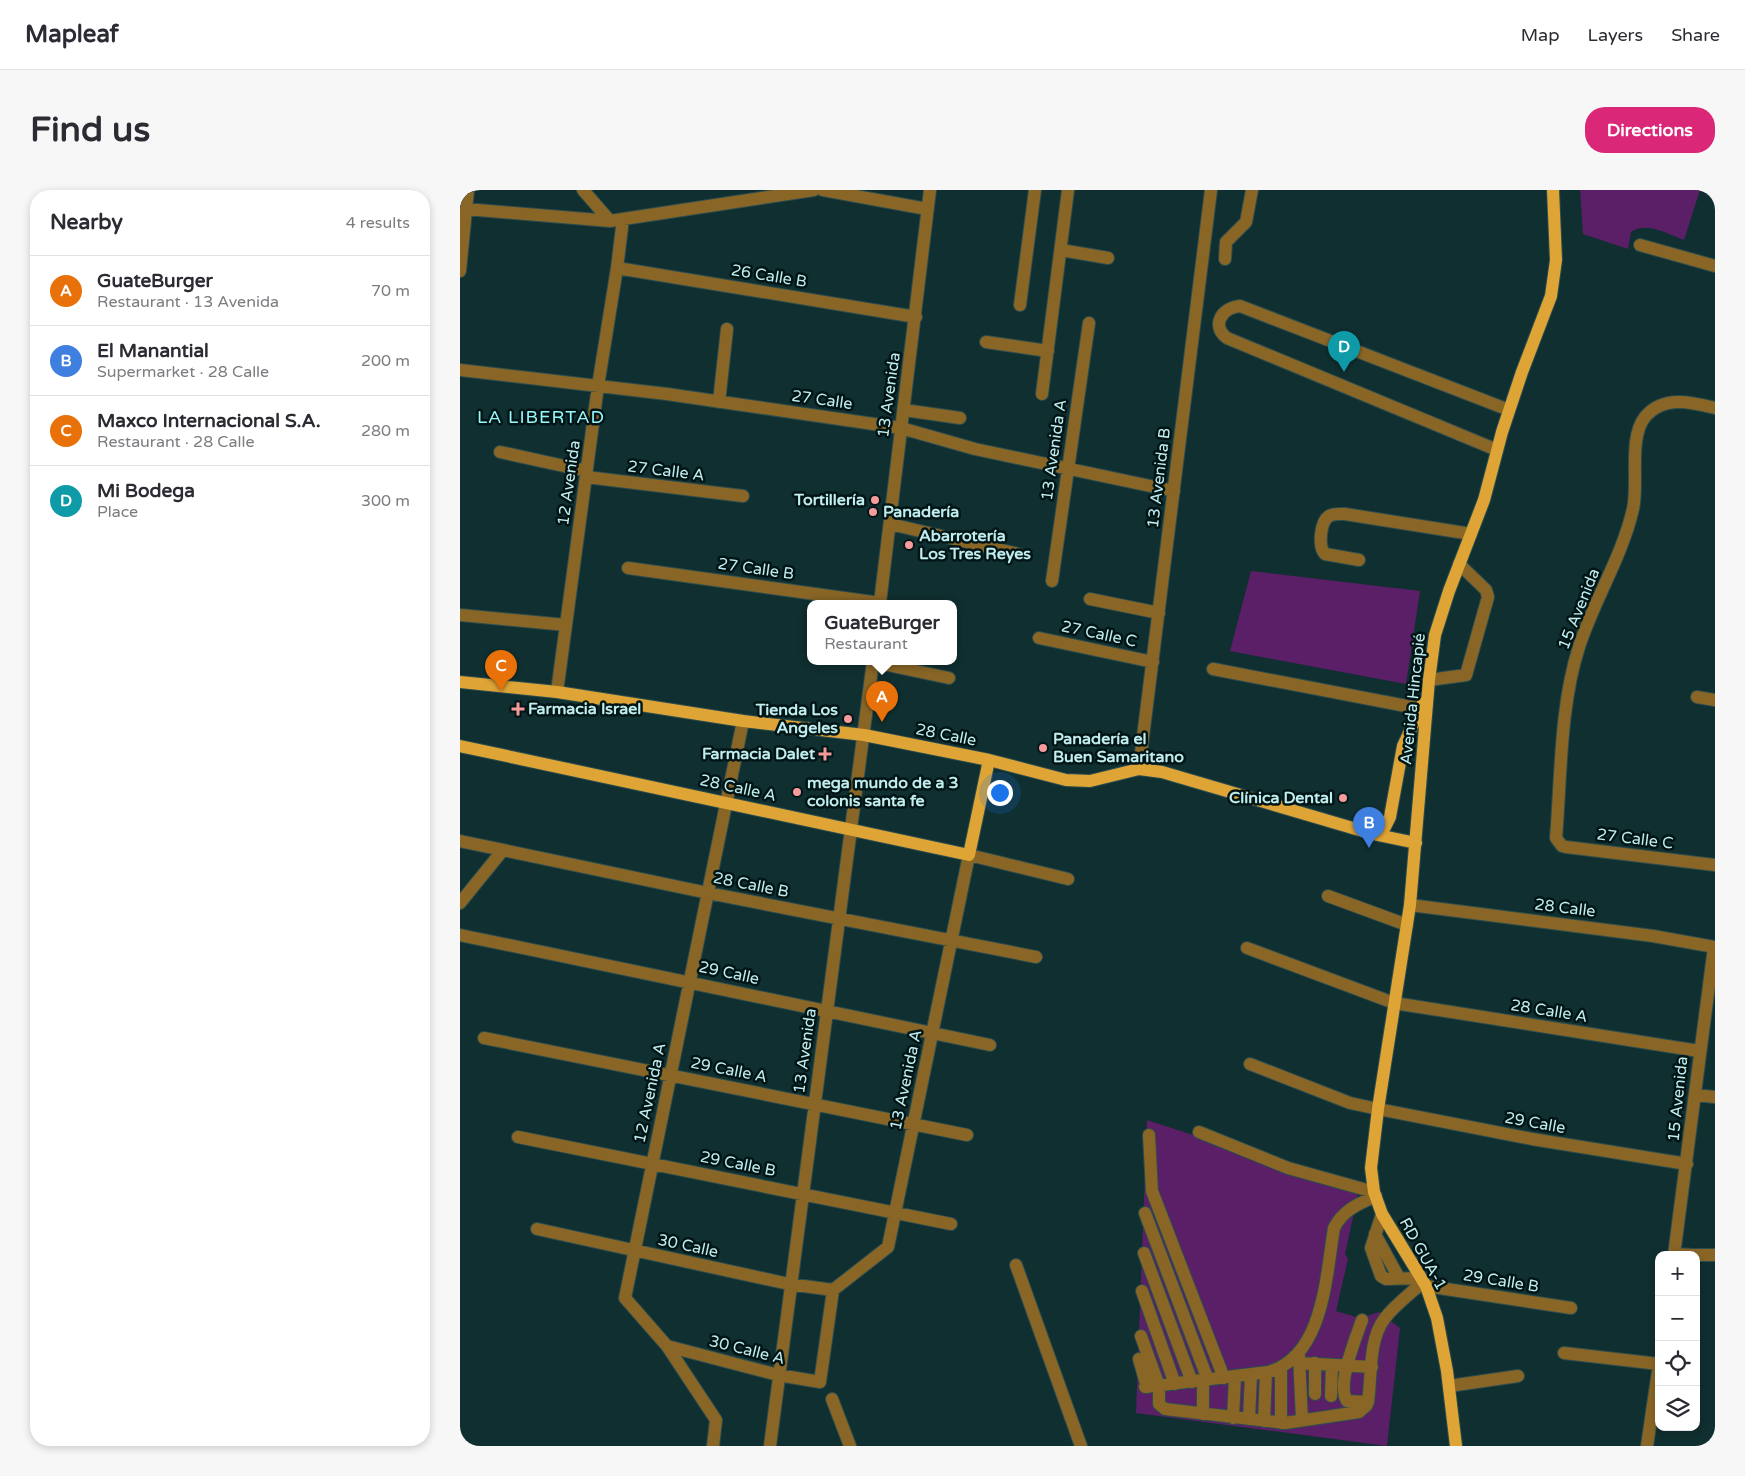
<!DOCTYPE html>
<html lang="en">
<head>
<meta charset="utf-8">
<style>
	body { margin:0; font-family:"Varela Round",sans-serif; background:#f7f7f7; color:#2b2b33 }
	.controls { position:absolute; right:15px; bottom:15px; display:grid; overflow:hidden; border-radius:10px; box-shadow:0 2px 8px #0003 }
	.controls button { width:45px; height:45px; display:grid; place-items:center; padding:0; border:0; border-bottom:1px solid #e1e1e2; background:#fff; color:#2b2b33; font:25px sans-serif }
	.you { position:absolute; left:539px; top:602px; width:18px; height:18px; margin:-12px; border:4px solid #fff; border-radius:50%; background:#1a73e8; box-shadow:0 0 0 8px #1a73e833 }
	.badge { display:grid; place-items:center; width:32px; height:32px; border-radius:50%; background:#db2777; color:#fff; font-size:16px; font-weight:700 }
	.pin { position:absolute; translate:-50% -41px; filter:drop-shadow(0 1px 2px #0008) }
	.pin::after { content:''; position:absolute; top:26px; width:18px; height:15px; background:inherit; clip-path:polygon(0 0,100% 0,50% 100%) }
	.popup { position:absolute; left:347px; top:410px; width:150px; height:65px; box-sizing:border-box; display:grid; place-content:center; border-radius:10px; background:#fff; filter:drop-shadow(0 1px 4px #0005); font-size:16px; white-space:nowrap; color:#7c7c81 }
	.popup b { font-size:19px; color:#2b2b33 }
	.popup::after { content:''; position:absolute; left:50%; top:100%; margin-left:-10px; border:10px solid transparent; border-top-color:#fff }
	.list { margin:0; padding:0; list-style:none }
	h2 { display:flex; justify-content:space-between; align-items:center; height:65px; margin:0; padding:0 20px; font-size:21px }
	h2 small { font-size:16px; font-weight:400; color:#7c7c81 }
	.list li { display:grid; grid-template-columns:32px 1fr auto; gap:15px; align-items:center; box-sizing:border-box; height:70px; padding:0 20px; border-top:1px solid #e1e1e2 }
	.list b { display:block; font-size:19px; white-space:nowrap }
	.list p { margin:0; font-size:16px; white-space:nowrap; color:#7c7c81 }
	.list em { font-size:16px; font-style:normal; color:#7c7c81 }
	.icon { flex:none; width:28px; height:28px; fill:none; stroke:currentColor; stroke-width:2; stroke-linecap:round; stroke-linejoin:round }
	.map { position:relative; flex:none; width:1255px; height:1256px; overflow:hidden; border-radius:20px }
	header { display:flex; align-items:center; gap:30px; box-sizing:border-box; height:70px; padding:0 25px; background:#fff; border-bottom:1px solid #e1e1e2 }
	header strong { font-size:24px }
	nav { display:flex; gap:28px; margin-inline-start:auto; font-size:18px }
	.intro { display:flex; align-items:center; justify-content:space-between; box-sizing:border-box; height:120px; padding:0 30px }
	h1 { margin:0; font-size:35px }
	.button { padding:12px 22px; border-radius:20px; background:#db2777; color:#fff; font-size:18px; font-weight:700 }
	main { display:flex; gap:30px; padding:0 30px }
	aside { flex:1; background:#fff; border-radius:20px; box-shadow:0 2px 8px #0003 }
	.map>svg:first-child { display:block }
	.green { fill:#5b1f68 }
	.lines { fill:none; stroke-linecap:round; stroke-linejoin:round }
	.minor-casing { stroke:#2c4d4f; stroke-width:14 }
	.major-casing { stroke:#2c4d4f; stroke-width:14 }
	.minor { stroke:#896626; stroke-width:12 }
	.major { stroke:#dea436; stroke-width:12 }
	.poi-dot { fill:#f59b9b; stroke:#021516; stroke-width:2 }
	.labels { text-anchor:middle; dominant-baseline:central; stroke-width:5; stroke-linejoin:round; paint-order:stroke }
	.street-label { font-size:16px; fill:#c1edef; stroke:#021516 }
	.poi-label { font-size:16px; font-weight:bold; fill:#c1edef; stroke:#021516; text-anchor:start }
	.neighbourhood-label { font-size:18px; letter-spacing:1px; fill:#97f7fb; stroke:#021516 }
</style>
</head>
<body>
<header>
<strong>Mapleaf</strong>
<nav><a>Map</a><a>Layers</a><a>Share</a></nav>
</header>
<div class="intro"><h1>Find us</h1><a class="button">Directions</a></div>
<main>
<aside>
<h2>Nearby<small>4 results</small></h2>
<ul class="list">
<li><span class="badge" style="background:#e8710a">A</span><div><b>GuateBurger</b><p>Restaurant · 13 Avenida</p></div><em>70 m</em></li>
<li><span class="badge" style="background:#3f7fe0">B</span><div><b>El Manantial</b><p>Supermarket · 28 Calle</p></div><em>200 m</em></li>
<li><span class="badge" style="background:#e8710a">C</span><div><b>Maxco Internacional S.A.</b><p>Restaurant · 28 Calle</p></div><em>280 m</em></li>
<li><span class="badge" style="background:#0f9aa8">D</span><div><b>Mi Bodega</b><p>Place</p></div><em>300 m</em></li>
</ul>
</aside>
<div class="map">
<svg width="1255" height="1256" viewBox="0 0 1255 1256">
	<rect width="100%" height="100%" fill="#102f30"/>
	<path class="green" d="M1120,0H1240L1224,50C1208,44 1186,31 1171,42L1168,59L1123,44Z
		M791,381L960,401L946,494L770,461Z
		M687,930L899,999L885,1064L888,1069L876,1121L900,1128L919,1122L940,1138L927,1256L676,1223Z"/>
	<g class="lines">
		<g class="minor-casing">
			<path id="minor" d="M123,0L150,31
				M363,0L467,19
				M6,19L150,31L354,0
				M1180,55L1255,76
				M601,60L648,68
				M765,69L766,52L786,32L792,0
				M157,78L456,127
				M0,81L8,0
				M560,115L575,0
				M526,152L588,161
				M0,180L207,204L441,238L515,259L714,301
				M582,204L608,0
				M259,212L267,139
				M1255,218C1231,212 1203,205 1185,227C1168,248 1179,293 1173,319C1162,367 1134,410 1119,457C1100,515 1101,587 1096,648L1102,656L1106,657L1255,675
				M444,220L500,228
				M1037,260L767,148C751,136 761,118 780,116L1049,220
				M40,262L127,281
				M126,287L283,306
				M430,334L558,364
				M899,370L865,364C858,357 860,332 869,326C874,323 879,324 885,324L1011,344
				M168,378L420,413
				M592,391L629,133
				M630,409L699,423
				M420,413L470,0
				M0,425L106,435
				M579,448L693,472
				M413,472L489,488
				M753,479L962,519
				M969,490L1006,485L1028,407L1026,400L999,374
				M97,502L138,196L157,78L163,29
				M1237,507L1255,510
				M679,579L751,0
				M0,651L248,703L576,767
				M868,706L947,735
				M0,713L43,660
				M950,715L1193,746L1255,757
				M0,745L530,855
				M787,758L934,813L1239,861
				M24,848L507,945
				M790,874L890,913L918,919L1072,949L1227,974
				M1235,905L1255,907
				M739,942L828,978L914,1002
				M689,945L692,1001L764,1188
				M58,947L491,1034
				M685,1023L748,1190
				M922,1024L911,1058L921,1086L926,1089L960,1088
				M77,1039L329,1094L373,1100
				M915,1044L939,1088
				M684,1063L732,1192
				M1214,1064L1234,1065
				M1214,1065L1254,757
				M1236,1065H1255
				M556,1075L621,1256
				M966,1096L1111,1118
				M682,1101L715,1194
				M902,1130C896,1148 876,1195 887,1211L908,1212
				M681,1146L699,1196V1214L705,1219L825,1233L899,1222L906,1216L908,1212C912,1185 908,1150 925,1128C936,1114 950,1104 963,1092
				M207,1156L318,1185L360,1192L373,1100L428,1057L509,665L608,689
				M1104,1163L1199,1174
				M839,1166L842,1230
				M679,1169L687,1197
				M840,1173L912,1177
				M821,1179V1233
				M989,1196L1058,1186
				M685,1197L808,1182C864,1167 866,1085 874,1038C883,1020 898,1014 916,1006
				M855,1204V1173
				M871,1206L872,1175
				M372,1209L390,1256
				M743,1224V1190
				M773,1228L775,1187
				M789,1229L791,1185
				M804,1231L806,1183
				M253,1256L256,1230L207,1156L165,1108L283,531
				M310,1256L413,471
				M1187,1256L1199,1174"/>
		</g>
		<g class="major-casing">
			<path id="major" d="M0,492L97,502L283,531L404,545L529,570L606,590L630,591L679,579L702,582L913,644L956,653
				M0,556L509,665L529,570
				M913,644L925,637L930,627L943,556L963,513
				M996,1256L987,1181L977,1128L966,1096L922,1024L914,1002L911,978L918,919L950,715L969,490L975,445L989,401L1024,310L1042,242L1062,182L1091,106L1096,70L1093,0"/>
		</g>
		<use href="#minor" class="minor"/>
		<use href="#major" class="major"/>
	</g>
	<g class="poi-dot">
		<circle cx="415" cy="310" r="5"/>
		<circle cx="413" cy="322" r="5"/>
		<circle cx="449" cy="355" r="5"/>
		<path d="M55.5 511.5h5v5h5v5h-5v5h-5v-5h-5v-5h5z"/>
		<circle cx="388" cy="529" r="5"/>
		<circle cx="583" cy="558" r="5"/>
		<path d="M362.5 556.5h5v5h5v5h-5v5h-5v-5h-5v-5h5z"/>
		<circle cx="337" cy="602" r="5"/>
		<circle cx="883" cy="608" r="5"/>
	</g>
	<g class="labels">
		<g class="street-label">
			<text transform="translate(309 86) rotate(9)">26 Calle B</text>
			<text transform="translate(429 205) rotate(-82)">13 Avenida</text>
			<text transform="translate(362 210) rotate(8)">27 Calle</text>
			<text transform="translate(594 260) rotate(-82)">13 Avenida A</text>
			<text transform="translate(206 281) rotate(7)">27 Calle A</text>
			<text transform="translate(699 288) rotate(-83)">13 Avenida B</text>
			<text transform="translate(109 293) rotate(-82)">12 Avenida</text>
			<text transform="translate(296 379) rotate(8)">27 Calle B</text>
			<text transform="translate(1119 419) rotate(-68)">15 Avenida</text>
			<text transform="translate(639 444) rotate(12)">27 Calle C</text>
			<text transform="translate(953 509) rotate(-84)">Avenida Hincapié</text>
			<text transform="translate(486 545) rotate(11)">28 Calle</text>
			<text transform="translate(278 598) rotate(12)">28 Calle A</text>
			<text transform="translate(1175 649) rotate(7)">27 Calle C</text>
			<text transform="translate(291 695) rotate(11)">28 Calle B</text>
			<text transform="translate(1105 718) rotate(7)">28 Calle</text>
			<text transform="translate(269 783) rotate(12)">29 Calle</text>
			<text transform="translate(1089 821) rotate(9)">28 Calle A</text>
			<text transform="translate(345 861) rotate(-82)">13 Avenida</text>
			<text transform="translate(269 880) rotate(11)">29 Calle A</text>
			<text transform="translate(446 890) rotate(-78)">13 Avenida A</text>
			<text transform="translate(190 903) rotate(-78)">12 Avenida A</text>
			<text transform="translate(1218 909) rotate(-84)">15 Avenida</text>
			<text transform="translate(1075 933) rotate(10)">29 Calle</text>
			<text transform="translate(278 974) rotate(11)">29 Calle B</text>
			<text transform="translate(228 1056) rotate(12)">30 Calle</text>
			<text transform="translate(963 1064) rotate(61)">RD GUA-1</text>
			<text transform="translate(1041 1091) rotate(9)">29 Calle B</text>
			<text transform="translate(287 1160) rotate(14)">30 Calle A</text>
		</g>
		<g class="poi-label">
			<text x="405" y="310" text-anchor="end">Tortillería</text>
			<text x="423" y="322">Panadería</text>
			<text x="459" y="346">Abarrotería<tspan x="459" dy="18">Los Tres Reyes</tspan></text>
			<text x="68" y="519">Farmacia Israel</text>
			<text x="378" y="520" text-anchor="end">Tienda Los<tspan x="378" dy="18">Angeles</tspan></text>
			<text x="593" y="549">Panadería el<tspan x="593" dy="18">Buen Samaritano</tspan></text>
			<text x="355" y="564" text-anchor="end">Farmacia Dalet</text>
			<text x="347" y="593">mega mundo de a 3<tspan x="347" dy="18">colonis santa fe</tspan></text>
			<text x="873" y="608" text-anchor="end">Clínica Dental</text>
		</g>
		<g class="neighbourhood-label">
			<text x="81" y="227">LA LIBERTAD</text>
		</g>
	</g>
</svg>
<div class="controls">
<button>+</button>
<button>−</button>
<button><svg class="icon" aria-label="locate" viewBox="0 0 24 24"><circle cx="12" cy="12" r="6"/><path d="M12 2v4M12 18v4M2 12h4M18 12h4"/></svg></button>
<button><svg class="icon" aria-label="layers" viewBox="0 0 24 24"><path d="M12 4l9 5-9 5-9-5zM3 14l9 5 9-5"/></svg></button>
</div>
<div class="you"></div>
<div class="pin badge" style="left:422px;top:532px;background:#e8710a">A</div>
<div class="popup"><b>GuateBurger</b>Restaurant</div>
<div class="pin badge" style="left:909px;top:658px;background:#3f7fe0">B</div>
<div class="pin badge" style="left:41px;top:501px;background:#e8710a">C</div>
<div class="pin badge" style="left:884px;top:182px;background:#0f9aa8">D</div>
</div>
</main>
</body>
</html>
